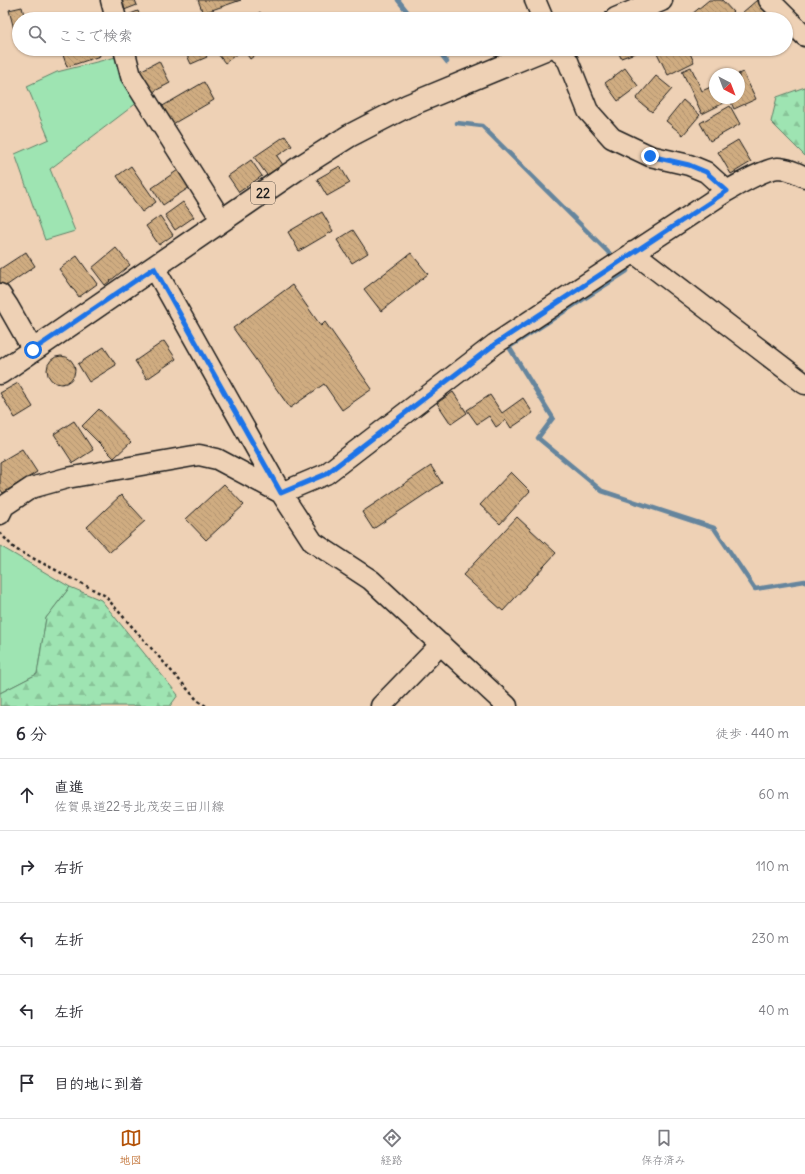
<!DOCTYPE html>
<html lang="ja">
<head>
<meta charset="utf-8">
<style>
	body { margin:0; font-family:Delius,"Klee One",sans-serif; background:#f2f2f3; color:#2b2b33 }
	.compass { position:absolute; left:709px; top:68px; width:36px; height:36px; border-radius:50%; background:#fff; box-shadow:0 1px 3px #0004; rotate:138deg }
	.stop { position:absolute; width:12px; height:12px; margin:-9px; border:3px solid #1a73e8; border-radius:50%; background:#fff }
	.stop.end { background:#1a73e8; border-color:#fff; box-shadow:0 1px 4px #0008 }
	.list { margin:0; padding:0; list-style:none }
	h2 { display:flex; justify-content:space-between; align-items:center; height:52px; margin:0; padding:0 16px; font-size:17px }
	h2 small { font-size:13px; font-weight:400; color:#7c7c81 }
	.list li { display:grid; grid-template-columns:26px 1fr auto; gap:12px; align-items:center; box-sizing:border-box; height:72px; padding:0 16px; border-top:1px solid #e1e1e2 }
	.list b { display:block; font-size:15px; white-space:nowrap }
	.list p { margin:0; font-size:13px; white-space:nowrap; color:#7c7c81 }
	.list em { font-size:13px; font-style:normal; color:#7c7c81 }
	.icon { flex:none; width:22px; height:22px; fill:none; stroke:currentColor; stroke-width:2; stroke-linecap:round; stroke-linejoin:round }
	.map { position:relative; flex:none; width:805px; height:706px; overflow:hidden }
	.search { position:absolute; background:#fff; box-shadow:0 1px 3px #0004; left:12px; right:12px; top:12px; height:44px; display:flex; align-items:center; gap:10px; box-sizing:border-box; padding:0 14px; border-radius:22px; color:#7c7c81; font-size:15px }
	.sheet { height:412px; background:#fff }
	nav { display:flex; justify-content:space-around; align-items:center; box-sizing:border-box; height:56px; border-top:1px solid #e1e1e2; background:#fff; font-size:11px; color:#7c7c81 }
	nav a { display:grid; justify-items:center; gap:2px }
	nav .on { color:#b45309 }
	.map>svg:first-child { display:block }
	.green { fill:#9ee4b2; stroke:#5d8067 }
	.forest { fill:url(#forest-firs); stroke:#5d8067 }
	.lines { fill:none; stroke-linecap:round; stroke-linejoin:round }
	.stream { stroke:#65859d; stroke-width:4.5 }
	.building { fill:url(#building-back-hatch); stroke:#1c1c1c }
	.minor-casing { stroke:#1c1c1c; stroke-width:23 }
	.major-casing { stroke:#1c1c1c; stroke-width:25 }
	.path { stroke:#1c1c1c; stroke-width:2.5; stroke-dasharray:3 3; stroke-linecap:butt }
	.minor { stroke:#eed1b5; stroke-width:20 }
	.major { stroke:#eed1b5; stroke-width:22 }
	.route { stroke:#1a73e8; stroke-width:5 }
	.labels { text-anchor:middle; dominant-baseline:central; stroke-width:4; stroke-linejoin:round; paint-order:stroke }
	.shield { fill:#eed1b5; stroke:#5b524a; stroke-width:1 }
	.shield-label { font-size:13px; font-weight:bold; fill:#1c1c1c }
</style>
</head>
<body>
<div class="map">
<svg width="805" height="706" viewBox="0 0 805 706">
	<defs>
		<pattern id="forest-firs" width="22" height="20" patternUnits="userSpaceOnUse"><rect width="22" height="20" fill="#9ee4b2"/><path d="M5 1l3.5 6h-7zM16 11l3.5 6h-7z" fill="#88c398"/></pattern>
		<pattern id="building-back-hatch" width="6" height="6" patternUnits="userSpaceOnUse"><rect width="6" height="6" fill="#cfac81"/><path d="M-1 5l2 2M0 0l6 6M5-1l2 2" fill="none" stroke="#b1936f"/></pattern>
	</defs>
	<rect width="100%" height="100%" fill="#eed1b5"/>
	<filter id="ink" filterUnits="userSpaceOnUse"><feTurbulence type="fractalNoise" baseFrequency=".025" numOctaves="2"/><feDisplacementMap in="SourceGraphic" scale="8" xChannelSelector="R" yChannelSelector="G"/><feConvolveMatrix kernelMatrix="1 2 1 2 8 2 1 2 1" color-interpolation-filters="sRGB"/></filter>
	<g filter="url(#ink)">
		<path class="green" d="M116,57L138,102L50,169L75,231L45,240L15,154L49,139L27,86L57,72Z
			M0,546L70,587L46,618L37,674L0,693Z"/>
		<path class="forest" d="M805,87V156L771,122L777,97Z
			M70,587L101,600L178,695L170,706H0V693L37,674L46,618Z"/>
		<g class="lines">
			<path class="stream" d="M398,0L413,19
				M437,49L447,62
				M457,123L482,126L615,259
				M622,266L627,271L509,347L553,418L538,438L602,491L714,528L755,589L805,581"/>
		</g>
		<path class="building" d="M115,0H135L137,5L119,12Z
			M198,0H241L203,13Z
			M709,0H722L733,12L725,19H696L692,14Z
			M757,0L769,14L763,19H735Z
			M22,7L25,19H19V41H17L9,10Z
			M138,11L141,19H121L120,18Z
			M260,12L265,19H251Z
			M61,49H98L100,56L67,67Z
			M184,49H203L207,57L191,64Z
			M214,49H263L250,59L243,49L225,63Z
			M617,49H637L638,52L621,58Z
			M655,49H688L694,62L668,75Z
			M159,61L170,83L151,93L140,71Z
			M691,67L702,91L715,85V98H739V74H738L743,72L756,99L734,109L730,100L702,114L682,71Z
			M625,68L638,86L618,101L605,83Z
			M656,76L672,89L652,112L636,99Z
			M204,82L214,100L171,125L161,107Z
			M683,100L700,115L683,135L666,121Z
			M730,106L740,124L710,141L700,123Z
			M285,136L292,146L277,156L283,165L267,175L254,157Z
			M738,140L751,162L731,174L718,152Z
			M251,160L262,176L239,192L228,176Z
			M131,166L156,202L142,212L117,176Z
			M340,166L350,183L327,196L317,179Z
			M178,170L190,187L163,205L152,188Z
			M183,202L194,217L175,230L165,215Z
			M322,212L333,231L299,251L288,232Z
			M160,216L173,235L159,245L146,226Z
			M353,230L368,253L352,263L337,240Z
			M116,248L130,265L105,285L92,268Z
			M26,252L35,266L3,288L0,284V269Z
			M411,253L428,274L381,311L364,289Z
			M77,256L97,284L79,297L59,269Z
			M292,285L321,326L325,322L372,389L342,410L324,384L290,408L233,328Z
			M164,341L176,359L147,379L135,361Z
			M104,347L116,365L89,382L78,364Z
			M47 370a14 14 0 1 1 28 0a14 14 0 1 1-28 0Z
			M18,383L33,407L15,418L0,393Z
			M453,392L467,413L451,424L437,403Z
			M490,395L502,413L523,398L533,413L511,428L506,420L496,427L489,416L477,424L467,410Z
			M99,409L131,442L114,458L82,426Z
			M74,421L93,450L73,463L54,434Z
			M22,449L37,472L3,493L0,489V462Z
			M431,466L442,483L373,529L362,512Z
			M511,472L530,491L500,524L480,505Z
			M224,484L244,505L206,540L186,519Z
			M121,495L145,521L110,552L87,527Z
			M517,517L556,553L503,611L463,575Z"/>
		<g class="lines">
			<g class="minor-casing">
				<path id="minor" d="M111,0L116,19
					M535,0L543,19
					M769,0L805,36
					M124,49L131,76L222,221
					M727,191C739,184 765,169 778,168C787,168 797,173 805,177
					M633,252L805,384
					M154,267L281,493L313,542L371,580L507,706
					M0,294L8,306L33,350
					M0,514L4,506L31,488L67,478L199,455L217,459L281,493L326,474L495,344L727,191L706,172L689,165L650,156L612,138L588,111L568,61L558,49
					M381,706L441,644"/>
			</g>
			<g class="major-casing">
				<path id="major" d="M616,19L661,0
					M0,373L300,167L349,136L407,106L545,49"/>
			</g>
			<path class="path" d="M0,533L15,549L104,595L198,701L206,706"/>
			<use href="#minor" class="minor"/>
			<use href="#major" class="major"/>
		</g>
	</g>
	<g class="lines" filter="url(#ink)">
		<path class="route" d="M33,350L154,268L281,493L326,474L495,344L727,191L706,172L689,165L650,156"/>
	</g>
	<g class="labels">
		<rect class="shield" x="251" y="182" width="24" height="22" rx="3"/>
		<g class="shield-label">
			<text x="263" y="193">22</text>
		</g>
	</g>
</svg>
<svg class="compass" viewBox="-18 -18 36 36"><path d="M0-13l5 13h-10z" fill="#e53935"/><path d="M0 13l5-13h-10z" fill="#7c7c81"/></svg>
<div class="stop" style="left:33px;top:350px"></div>
<div class="stop end" style="left:650px;top:156px"></div>
<div class="search"><svg class="icon" aria-label="search" viewBox="0 0 24 24"><circle cx="10" cy="10" r="6"/><path d="M15 15l6 6"/></svg>ここで検索</div>
</div>
<section class="sheet">
<h2>6 分<small>徒歩 · 440 m</small></h2>
<ul class="list">
<li><svg class="icon" aria-label="ahead" viewBox="0 0 24 24"><path d="M12 20V5M6 11l6-6 6 6"/></svg><div><b>直進</b><p>佐賀県道22号北茂安三田川線</p></div><em>60 m</em></li>
<li><svg class="icon" aria-label="right" viewBox="0 0 24 24"><path d="M7 20v-9h11M14 6l5 5-5 5"/></svg><div><b>右折</b></div><em>110 m</em></li>
<li><svg class="icon" aria-label="left" viewBox="0 0 24 24"><path d="M17 20v-9H6M10 6l-5 5 5 5"/></svg><div><b>左折</b></div><em>230 m</em></li>
<li><svg class="icon" aria-label="left" viewBox="0 0 24 24"><path d="M17 20v-9H6M10 6l-5 5 5 5"/></svg><div><b>左折</b></div><em>40 m</em></li>
<li><svg class="icon" aria-label="arrive" viewBox="0 0 24 24"><path d="M6 21V4h12l-3 4 3 4H6"/></svg><div><b>目的地に到着</b></div></li>
</ul>
</section>
<nav>
<a class="on"><svg class="icon" aria-label="map" viewBox="0 0 24 24"><path d="M3 6l6-2 6 2 6-2v14l-6 2-6-2-6 2zM9 4v14M15 6v14"/></svg>地図</a>
<a><svg class="icon" aria-label="directions" viewBox="0 0 24 24"><path d="M12 3l9 9-9 9-9-9zM9 14v-3h6M13 9l2 2-2 2"/></svg>経路</a>
<a><svg class="icon" aria-label="saved" viewBox="0 0 24 24"><path d="M7 4h10v16l-5-4-5 4z"/></svg>保存済み</a>
</nav>
</body>
</html>
